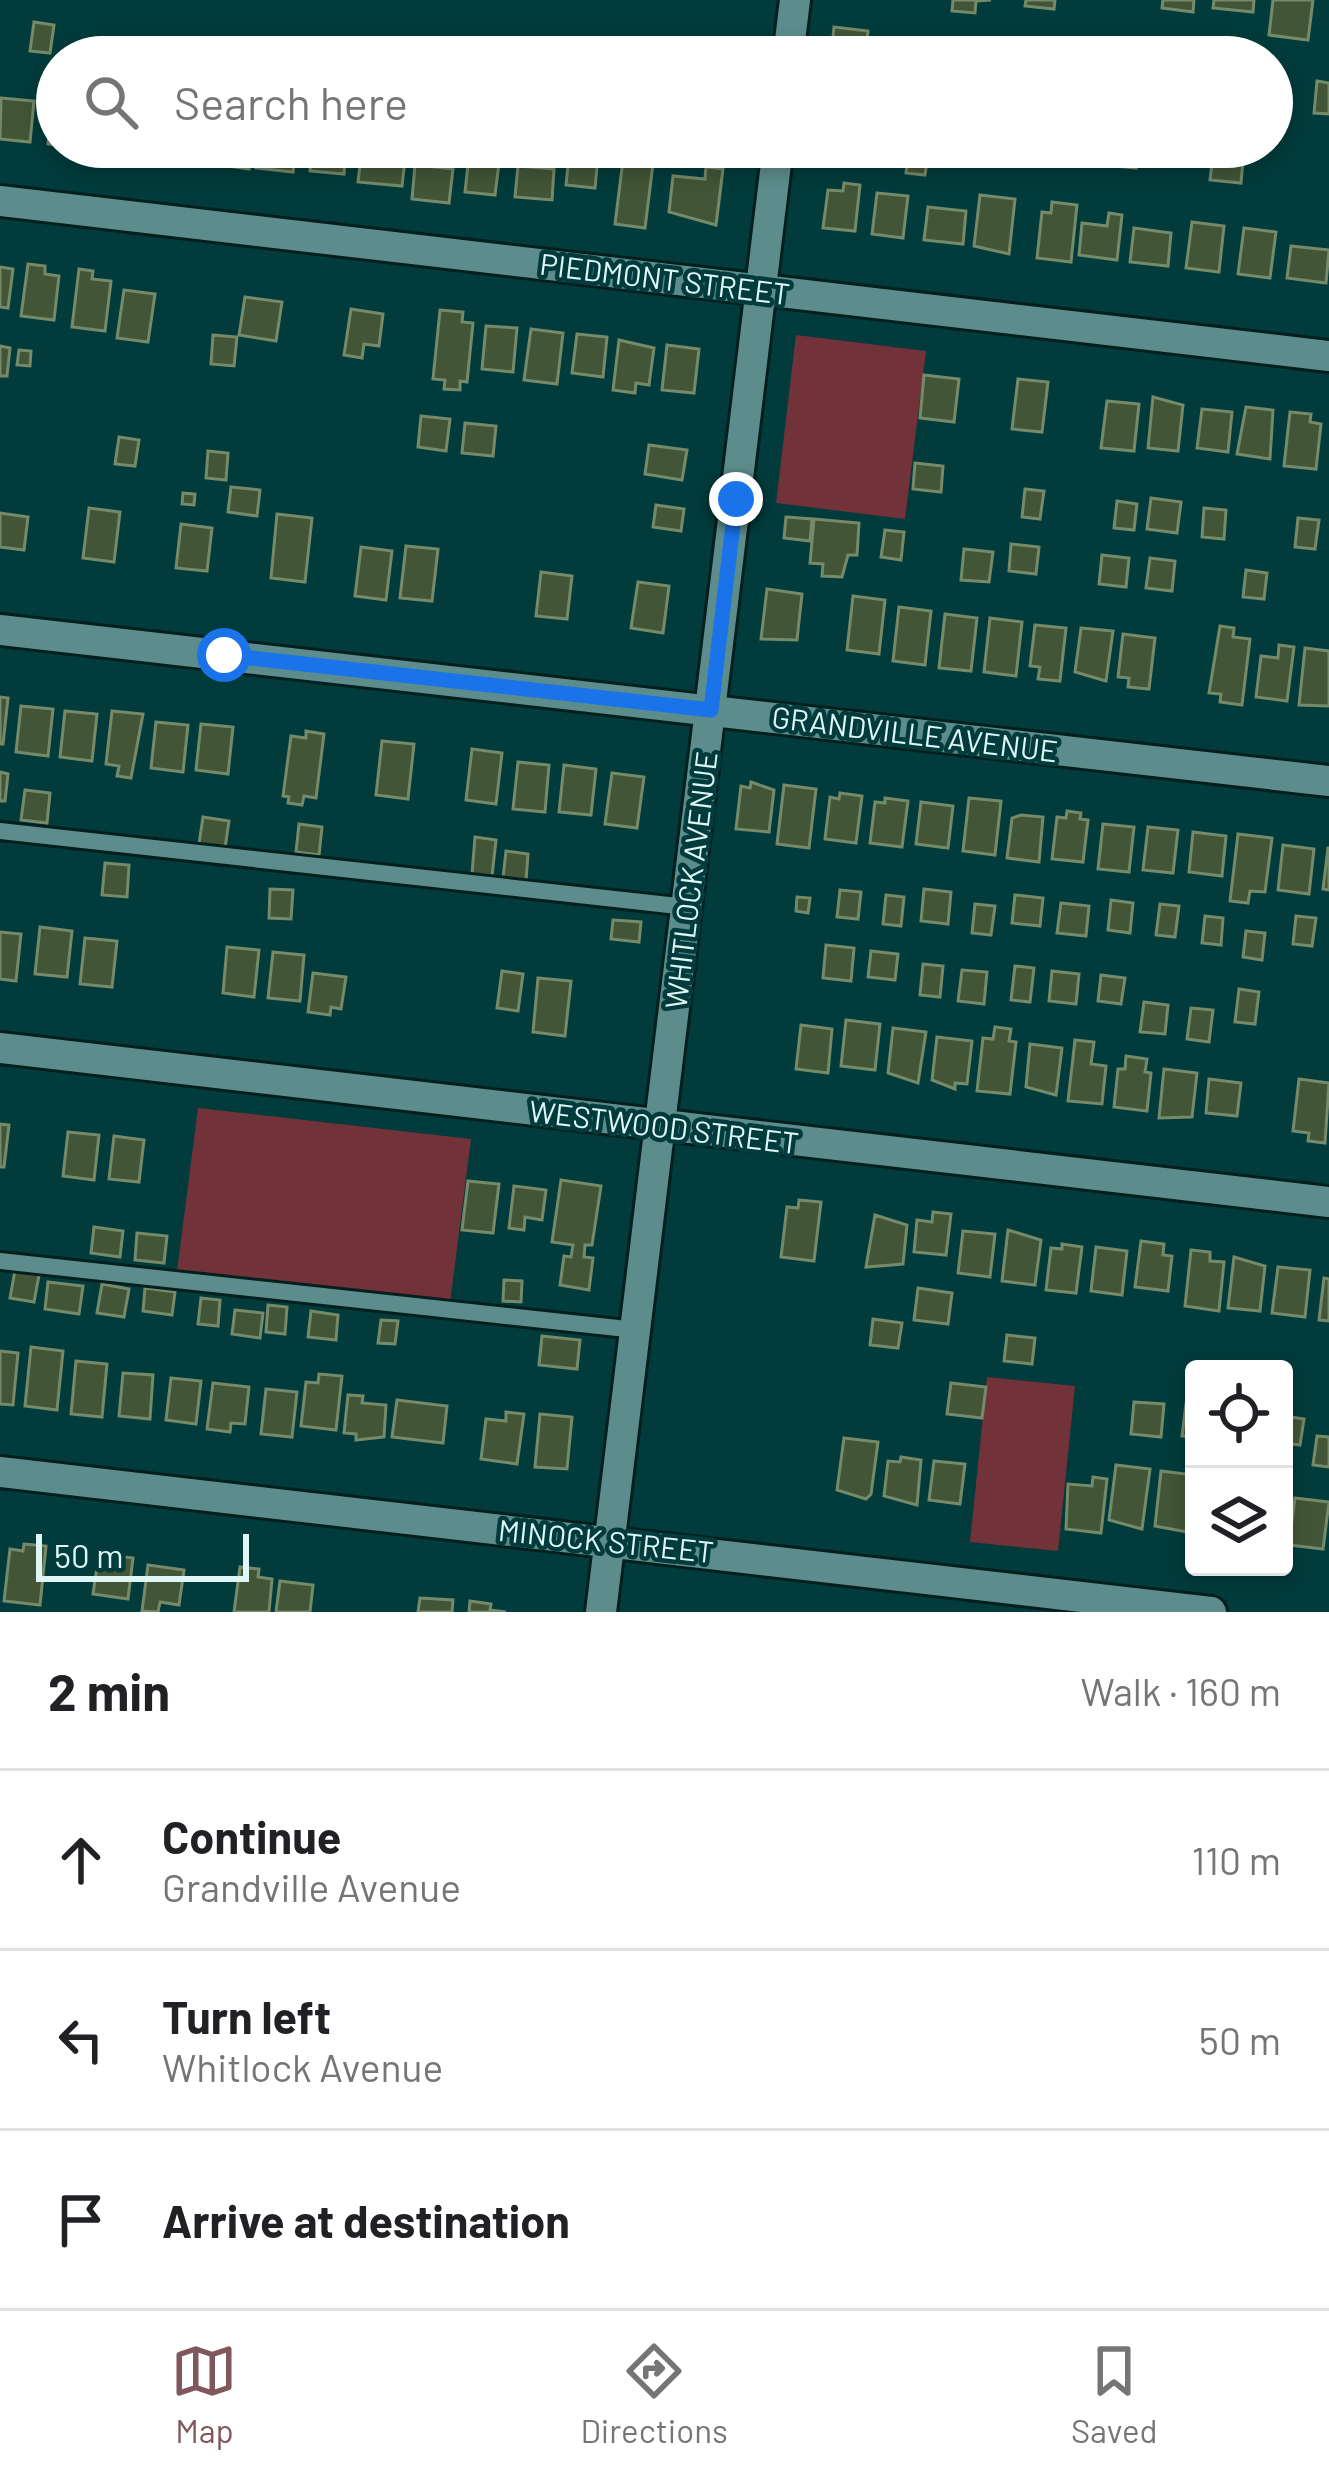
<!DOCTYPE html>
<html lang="en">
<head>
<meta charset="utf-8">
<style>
	body { margin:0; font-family:Barlow,sans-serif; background:#f6f6f6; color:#202124 }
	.controls { position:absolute; right:36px; bottom:36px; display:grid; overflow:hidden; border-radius:12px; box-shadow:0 6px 18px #0003 }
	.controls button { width:108px; height:108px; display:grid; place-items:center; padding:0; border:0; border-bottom:3px solid #e0e0e0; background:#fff; color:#202124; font:60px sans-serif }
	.scale { position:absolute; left:36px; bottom:30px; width:213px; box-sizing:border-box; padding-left:12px; border:6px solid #def7f6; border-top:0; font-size:33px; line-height:42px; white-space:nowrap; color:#def7f6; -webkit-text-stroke:9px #023b3b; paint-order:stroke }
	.stop { position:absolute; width:36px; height:36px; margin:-27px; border:9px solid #1a73e8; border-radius:50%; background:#fff }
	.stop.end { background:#1a73e8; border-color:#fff; box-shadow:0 3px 12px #0008 }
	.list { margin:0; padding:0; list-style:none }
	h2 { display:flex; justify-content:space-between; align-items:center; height:156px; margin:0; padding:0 48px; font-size:51px }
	h2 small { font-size:39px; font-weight:400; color:#757577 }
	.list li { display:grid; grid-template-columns:78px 1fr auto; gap:36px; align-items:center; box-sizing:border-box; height:180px; padding:0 48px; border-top:3px solid #e0e0e0 }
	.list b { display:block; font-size:45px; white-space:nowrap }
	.list p { margin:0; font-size:39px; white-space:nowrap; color:#757577 }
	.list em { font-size:39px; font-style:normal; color:#757577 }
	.icon { flex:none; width:66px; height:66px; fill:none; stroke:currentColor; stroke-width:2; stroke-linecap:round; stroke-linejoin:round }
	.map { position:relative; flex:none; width:1329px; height:1612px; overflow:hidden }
	.search { position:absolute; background:#fff; box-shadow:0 6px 18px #0003; left:36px; right:36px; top:36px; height:132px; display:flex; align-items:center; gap:30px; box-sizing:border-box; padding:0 42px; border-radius:66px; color:#757577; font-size:45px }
	.sheet { height:696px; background:#fff }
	nav { display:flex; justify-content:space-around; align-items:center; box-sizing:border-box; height:168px; border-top:3px solid #e0e0e0; background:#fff; font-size:33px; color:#757577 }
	nav a { display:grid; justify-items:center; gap:6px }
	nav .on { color:#7f575d }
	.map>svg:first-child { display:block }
	.green { fill:#72323a }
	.building { fill:#425536; stroke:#758a69; stroke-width:3 }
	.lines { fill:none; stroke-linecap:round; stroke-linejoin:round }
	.lane-casing { stroke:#051f1f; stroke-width:22 }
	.street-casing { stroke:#051f1f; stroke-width:36 }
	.lane { stroke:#5c8d8c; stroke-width:16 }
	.street { stroke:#5c8d8c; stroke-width:30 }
	.route { stroke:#1a73e8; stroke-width:15 }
	.labels { text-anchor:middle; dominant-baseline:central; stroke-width:9; stroke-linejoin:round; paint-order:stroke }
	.street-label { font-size:30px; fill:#def7f6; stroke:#023b3b }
</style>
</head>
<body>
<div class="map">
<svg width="1329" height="1612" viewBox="0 0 1329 1612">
	<rect width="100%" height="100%" fill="#023b3b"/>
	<path class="green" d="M796,335L926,351L905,519L776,503Z
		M198,1108L471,1139L450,1303L177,1271Z
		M987,1377L1075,1386L1058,1551L970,1542Z"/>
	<path class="building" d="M953,0H991L976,1L975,13L952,11Z
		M1026,0H1055L1054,9L1025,6Z
		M1163,0H1194L1193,12L1162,8Z
		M1214,0H1254L1253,12L1213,8Z
		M1273,0H1313L1308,40L1269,35Z
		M34,22L54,25L50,53L30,51Z
		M834,27L868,31L865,57H831Z
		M1317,81L1329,83V114L1314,113Z
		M1272,86L1282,87L1273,128H1272Z
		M1,98L34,101L30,142L0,139Z
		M53,103H57V145L48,144Z
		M101,147H141L140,153Z
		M216,147H252L249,169L214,164Z
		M259,147H296L293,172L256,168Z
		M312,147H346L344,174L310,171Z
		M470,147H501L495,195L465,192Z
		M570,147H599L595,188L566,185Z
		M909,147H929L925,175L906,173Z
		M1116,147H1138L1136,168L1114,166Z
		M1174,147H1193L1191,160L1173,158Z
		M1214,147L1244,149L1241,183L1210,180Z
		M362,148L406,152L402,186L358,182Z
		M624,152L654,156L645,228L615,224Z
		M415,165L453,169L449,203L412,199Z
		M518,166L554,169L552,200L515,197Z
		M706,167L723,169L716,225L669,212L673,176L705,179Z
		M844,183L860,185L855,231L823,228L828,190L843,191Z
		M877,193L908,196L903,238L872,234Z
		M980,195L1015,199L1009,254L974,246Z
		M1052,202L1077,205L1071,262L1037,258L1042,212L1051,213Z
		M928,207L966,211L963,244L924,240Z
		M1109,213L1122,215L1117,260L1079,255L1082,223L1107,226Z
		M1192,222L1224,226L1219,272L1186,268Z
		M1134,228L1171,233L1168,266L1130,262Z
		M1244,228L1276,232L1270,278L1238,274Z
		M1291,246L1329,250L1326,283L1287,278Z
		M28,264L45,266V274L59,276L54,320L21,316Z
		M0,267L13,269L8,308L0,307Z
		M79,269L93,271L92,279L111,281L105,331L72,327Z
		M124,290L155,294L148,342L117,338Z
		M245,297L282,302L276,341L239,335Z
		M351,309L383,314L379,346L364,344L362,358L344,355Z
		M440,310L463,312L462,322L473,323L467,382L460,381V390L444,389L445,380L433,379Z
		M486,326L517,328L513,372L482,369Z
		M531,329L563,333L557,384L524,380Z
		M577,334L607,337L603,377L572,373Z
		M213,335L237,337L234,366L211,364Z
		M619,340L654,348L649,385L636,383L635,393L613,390Z
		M667,345L699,349L694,393L662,390Z
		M0,346L10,348L7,376H0Z
		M19,350L31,351L30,366L17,365Z
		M924,375L959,379L954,422L920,418Z
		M1018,379L1048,382L1042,432L1012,429Z
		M1153,397L1183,405L1178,451L1148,448Z
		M1107,401L1139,404L1134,451L1101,448Z
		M1246,407L1273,410L1270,459L1237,454Z
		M1202,409L1232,412L1228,452L1197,448Z
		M1290,412L1311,414L1310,422L1321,424L1316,469L1284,466Z
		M421,416L450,419L446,451L418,447Z
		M465,423L496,426L493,456L462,453Z
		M119,437L139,440L135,466L115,464Z
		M649,445L687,450L682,480L645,474Z
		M208,451L228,453L226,480L206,478Z
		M915,463L943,466L941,492L913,489Z
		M231,487L260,490L257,516L228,512Z
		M1025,489L1044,491L1040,519L1022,517Z
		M183,493L195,494L194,505L182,504Z
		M1151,498L1181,502L1177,533L1147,529Z
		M1117,501L1137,504L1134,530L1114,528Z
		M656,505L684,509L681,531L653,527Z
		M89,508L120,512L114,562L83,558Z
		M1204,508L1226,510L1224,539L1202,537Z
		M0,513L28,517L24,550L0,547Z
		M277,514L312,518L305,582L271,578Z
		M786,517L812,519L810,541L784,538Z
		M1298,518L1319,520L1315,549L1295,547Z
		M814,519L859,523L857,555H848L842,577L822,576L823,564L810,563Z
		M181,524L212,528L207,571L176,568Z
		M885,530L904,532L901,560L881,557Z
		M1011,544L1039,547L1036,574L1009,571Z
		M406,546L438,549L432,601L400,598Z
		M361,547L392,551L386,600L355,596Z
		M964,549L993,552L989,582L961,580Z
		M1102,555L1129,558L1126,587L1099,584Z
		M1150,558L1175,561L1172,591L1146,588Z
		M1246,570L1267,573L1264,599L1243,597Z
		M541,572L572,576L567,619L536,616Z
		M638,582L669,586L663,633L631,628Z
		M767,589L802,594L797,640L761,639Z
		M853,596L885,600L879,654L847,650Z
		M899,607L931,611L925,665L893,661Z
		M945,614L977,618L971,671L939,668Z
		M990,618L1022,622L1016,676L984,672Z
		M1035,625L1066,628L1060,681L1038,679L1040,667L1030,666Z
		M1220,626L1234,628L1233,637L1250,639L1242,705L1220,702L1221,694L1209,693Z
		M1081,628L1113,631L1106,681L1075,672Z
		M1123,634L1155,638L1149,689L1128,687L1129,678L1118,677Z
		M1279,645L1294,647L1287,701L1256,697L1261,656L1278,658Z
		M1305,648L1329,651V706L1299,705Z
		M0,697L8,698L3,744H0Z
		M21,706L53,709L48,756L16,752Z
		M65,711L97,714L92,761L60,757Z
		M112,711L143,714L131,778L117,776L119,766L106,764Z
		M156,722L188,725L183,772L151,768Z
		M201,724L233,727L228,774L196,770Z
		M306,731L324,734L316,798L304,796L302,805L288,803L289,797L283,796L291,736L306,738Z
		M382,741L414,744L408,799L376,795Z
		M472,749L502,753L496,804L466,800Z
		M518,762L549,765L545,812L513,809Z
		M564,765L596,769L591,815L559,812Z
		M0,772L8,774L5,801H0Z
		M612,773L644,777L637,828L605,824Z
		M751,782L774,790L769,832L736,829L741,786L750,788Z
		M784,785L816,789L809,848L777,844Z
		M25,790L50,793L47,823L21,820Z
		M840,793L862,796L856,843L825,839L830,797L839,799Z
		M885,798L908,801L902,847L870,843L875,802L885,803Z
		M969,798L1001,801L995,855L963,851Z
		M921,802L953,806L948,848L916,844Z
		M1067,811L1081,813L1080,819L1088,820L1083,862L1052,859L1057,817L1066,818Z
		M1021,815L1043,817L1039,862L1007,858L1012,818Z
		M203,817L229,821L225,848L199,844Z
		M299,824L322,827L319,855L296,852Z
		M1103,824L1134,827L1129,872L1098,869Z
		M1148,827L1178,830L1173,873L1143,870Z
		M1193,832L1226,836L1222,876L1189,872Z
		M1238,834L1272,838L1265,892L1250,891L1248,903L1230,901Z
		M475,837L496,840L492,876L472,874Z
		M1283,845L1314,849L1309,894L1278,890Z
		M1328,848H1329V890L1323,889Z
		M506,851L528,854L526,881L503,878Z
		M105,863L129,865L127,897L102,895Z
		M270,889L293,890L291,919L269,918Z
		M924,889L951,892L948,924L921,921Z
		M840,890L861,892L858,919L837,917Z
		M886,895L904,897L901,926L883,924Z
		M1015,895L1043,898L1040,926L1012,923Z
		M797,897L810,898L808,913L796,911Z
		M1111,900L1133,903L1130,933L1108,930Z
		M1061,903L1089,906L1086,936L1057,933Z
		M975,904L995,906L991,935L972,933Z
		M1160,904L1179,906L1175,937L1156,935Z
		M1205,916L1223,918L1221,945L1202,943Z
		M1296,916L1316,918L1312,946L1293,944Z
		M613,920L641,922L639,942L611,939Z
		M40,927L72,931L67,977L35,974Z
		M1246,931L1265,933L1262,960L1243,957Z
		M0,932L21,934L16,981L0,979Z
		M85,938L117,941L112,987L80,984Z
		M826,945L854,948L851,981L823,978Z
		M227,947L259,950L254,997L223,993Z
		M871,951L898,954L895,980L868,977Z
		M273,952L304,955L300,1001L268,998Z
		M923,964L943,966L940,997L920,995Z
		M1015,966L1034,968L1030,1002L1011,1000Z
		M962,970L987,972L984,1004L958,1001Z
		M502,971L523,974L518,1011L497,1008Z
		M1052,971L1079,974L1076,1004L1049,1001Z
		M313,973L346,977L341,1009L331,1007L330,1015L308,1012Z
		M1101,975L1125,978L1121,1004L1098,1001Z
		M538,978L571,981L565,1036L533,1032Z
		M1239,989L1259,992L1255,1024L1235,1022Z
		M1144,1002L1168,1005L1165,1034L1140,1032Z
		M1191,1008L1213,1010L1209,1042L1187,1039Z
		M846,1020L880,1024L875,1070L841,1066Z
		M801,1025L832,1029L828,1073L796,1069Z
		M995,1027L1011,1029L1009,1041L1016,1042L1010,1094L977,1091L983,1038L993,1039Z
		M893,1028L926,1032L918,1083L888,1073Z
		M937,1037L972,1041L967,1084L955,1083V1089L932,1080Z
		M1075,1040L1094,1042L1091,1064L1106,1066L1102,1104L1068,1101Z
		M1030,1044L1062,1048L1056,1095L1026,1087Z
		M1126,1056L1147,1059L1145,1072L1151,1073L1147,1111L1114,1107L1118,1069H1125Z
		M1164,1069L1197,1073L1192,1117L1159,1118Z
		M1209,1079L1241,1083L1237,1116L1206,1113Z
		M1299,1079L1329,1083L1325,1143L1308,1141L1309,1133L1293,1131Z
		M0,1124L9,1125L4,1167H0Z
		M68,1132L99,1135L94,1180L63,1176Z
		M114,1136L144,1140L139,1182L109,1179Z
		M561,1180L601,1186L592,1245H585L584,1257L593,1258L589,1290L560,1285L564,1256L571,1257L573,1245L552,1242Z
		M468,1181L499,1184L493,1233L462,1230Z
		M514,1186L546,1190L542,1220L525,1217L524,1230L509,1228Z
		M799,1200L821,1202L814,1261L781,1257L787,1207L798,1208Z
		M933,1212L951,1214L946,1255L914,1252L917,1220L932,1222Z
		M875,1215L907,1225L903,1264L866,1267Z
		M94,1227L123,1231L120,1257L91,1253Z
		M1008,1230L1041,1240L1035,1285L1002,1281Z
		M963,1231L995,1234L990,1277L958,1273Z
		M137,1233L167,1236L164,1263L135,1260Z
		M1141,1241L1164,1244L1163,1255L1172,1256L1168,1291L1135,1287Z
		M1062,1244L1082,1247L1076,1293L1046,1290L1051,1248L1062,1249Z
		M1096,1247L1127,1251L1122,1295L1091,1291Z
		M1191,1250L1210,1252V1261L1224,1262L1219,1311L1185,1306Z
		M1234,1257L1265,1266L1260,1311L1228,1308Z
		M16,1265L40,1270L34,1302L10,1298Z
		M1278,1267L1310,1270L1305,1317L1272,1313Z
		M1324,1278L1329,1279V1321L1319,1320Z
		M504,1280L522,1281L521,1302L503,1301Z
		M48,1282L83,1286L79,1314L45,1309Z
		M102,1284L129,1289L124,1317L97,1313Z
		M145,1288L175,1292L172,1315L143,1311Z
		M918,1288L952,1293L948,1324L914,1320Z
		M201,1298L220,1300L218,1326L198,1324Z
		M268,1305L287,1307L285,1334L266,1332Z
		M235,1310L263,1313L260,1338L232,1334Z
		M311,1311L338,1315L336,1340L308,1337Z
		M873,1319L902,1323L898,1348L870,1345Z
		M381,1320L398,1321L395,1344L378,1343Z
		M1007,1335L1035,1338L1032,1364L1004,1361Z
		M542,1336L580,1340L577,1369L539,1365Z
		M31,1347L63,1351L57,1410L25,1406Z
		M0,1351L18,1353L13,1405L0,1404Z
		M76,1361L107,1364L102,1417L71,1414Z
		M123,1373L153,1375L150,1419L119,1416Z
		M319,1374L342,1376L336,1430L301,1426L306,1382L318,1383Z
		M171,1378L201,1381L196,1424L166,1420Z
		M213,1383L249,1387L245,1424L231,1423L230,1432L207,1429Z
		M951,1383L986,1387L982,1418L947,1414Z
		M266,1389L297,1392L292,1437L261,1434Z
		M348,1395L363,1396L362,1403L386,1405L384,1437L356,1440V1434L344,1433Z
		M397,1400L447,1406L443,1443L392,1437Z
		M1134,1402L1164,1404L1161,1437L1131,1434Z
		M1186,1404L1194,1405V1437L1182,1436Z
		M506,1412L524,1414L517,1464L481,1459L486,1419L506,1421Z
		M540,1414L572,1417L567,1469L535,1467Z
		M1284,1416L1304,1419L1300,1445L1284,1443Z
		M1317,1436L1329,1437V1467L1313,1465Z
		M844,1438L878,1442L871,1494L866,1499L837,1490Z
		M901,1457L921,1460L917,1505L884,1496L888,1461L900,1462Z
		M934,1461L965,1464L960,1504L929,1500Z
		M1116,1465L1150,1469L1142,1529L1109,1520Z
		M1161,1471L1194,1475L1187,1532L1155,1526Z
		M1093,1477L1107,1479L1101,1533L1066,1529L1068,1484L1092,1486Z
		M1295,1498L1329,1502L1323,1549L1289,1545Z
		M24,1544L46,1546L40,1605L4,1601L10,1549L23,1551Z
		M99,1554L133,1558L128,1599L93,1594Z
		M148,1565L184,1570L179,1605L160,1602L158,1612L142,1611Z
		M240,1567L259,1569L258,1577L272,1579L269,1612H234Z
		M280,1581L313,1585L310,1612H276Z
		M420,1598L453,1600L452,1612H418Z
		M470,1601L491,1604L490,1610L506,1612H469Z"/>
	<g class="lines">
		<g class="lane-casing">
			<path id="lane" d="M0,831L687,907
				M0,1261L636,1330"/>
		</g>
		<g class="street-casing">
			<path id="street" d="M788,57L795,0
				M0,201L1329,356
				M0,630L1329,781
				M0,1048L1329,1202
				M0,1472L1211,1612
				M601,1612L778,147"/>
		</g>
		<use href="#lane" class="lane"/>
		<use href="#street" class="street"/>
	</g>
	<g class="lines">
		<path class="route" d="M224,655L711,710L736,499"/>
	</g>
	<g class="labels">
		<g class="street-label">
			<text transform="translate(665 278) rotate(7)">PIEDMONT STREET</text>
			<text transform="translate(915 733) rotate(7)">GRANDVILLE AVENUE</text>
			<text transform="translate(690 880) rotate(-83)">WHITLOCK AVENUE</text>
			<text transform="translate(664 1126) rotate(7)">WESTWOOD STREET</text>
			<text transform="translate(606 1540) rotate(6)">MINOCK STREET</text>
		</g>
	</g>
</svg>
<div class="controls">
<button><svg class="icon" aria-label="locate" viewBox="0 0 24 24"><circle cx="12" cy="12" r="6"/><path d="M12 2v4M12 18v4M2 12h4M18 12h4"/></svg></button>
<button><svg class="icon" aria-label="layers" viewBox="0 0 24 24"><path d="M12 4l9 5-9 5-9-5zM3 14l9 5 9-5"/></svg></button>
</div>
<div class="scale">50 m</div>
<div class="stop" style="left:224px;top:655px"></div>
<div class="stop end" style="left:736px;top:499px"></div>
<div class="search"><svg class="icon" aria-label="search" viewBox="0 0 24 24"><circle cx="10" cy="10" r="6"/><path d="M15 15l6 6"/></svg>Search here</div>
</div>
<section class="sheet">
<h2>2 min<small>Walk · 160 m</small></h2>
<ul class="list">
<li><svg class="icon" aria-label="ahead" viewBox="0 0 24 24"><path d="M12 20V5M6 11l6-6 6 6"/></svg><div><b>Continue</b><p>Grandville Avenue</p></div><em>110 m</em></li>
<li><svg class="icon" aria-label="left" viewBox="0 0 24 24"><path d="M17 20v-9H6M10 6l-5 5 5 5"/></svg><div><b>Turn left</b><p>Whitlock Avenue</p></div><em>50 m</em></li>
<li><svg class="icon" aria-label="arrive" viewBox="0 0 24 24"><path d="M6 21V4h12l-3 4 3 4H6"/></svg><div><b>Arrive at destination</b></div></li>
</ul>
</section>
<nav>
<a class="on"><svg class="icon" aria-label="map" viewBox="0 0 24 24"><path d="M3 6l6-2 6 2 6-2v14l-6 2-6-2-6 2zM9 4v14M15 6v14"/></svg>Map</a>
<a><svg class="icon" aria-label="directions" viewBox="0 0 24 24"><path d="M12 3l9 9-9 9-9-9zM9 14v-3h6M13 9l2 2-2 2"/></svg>Directions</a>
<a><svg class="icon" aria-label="saved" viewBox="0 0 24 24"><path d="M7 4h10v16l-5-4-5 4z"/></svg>Saved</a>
</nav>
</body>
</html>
